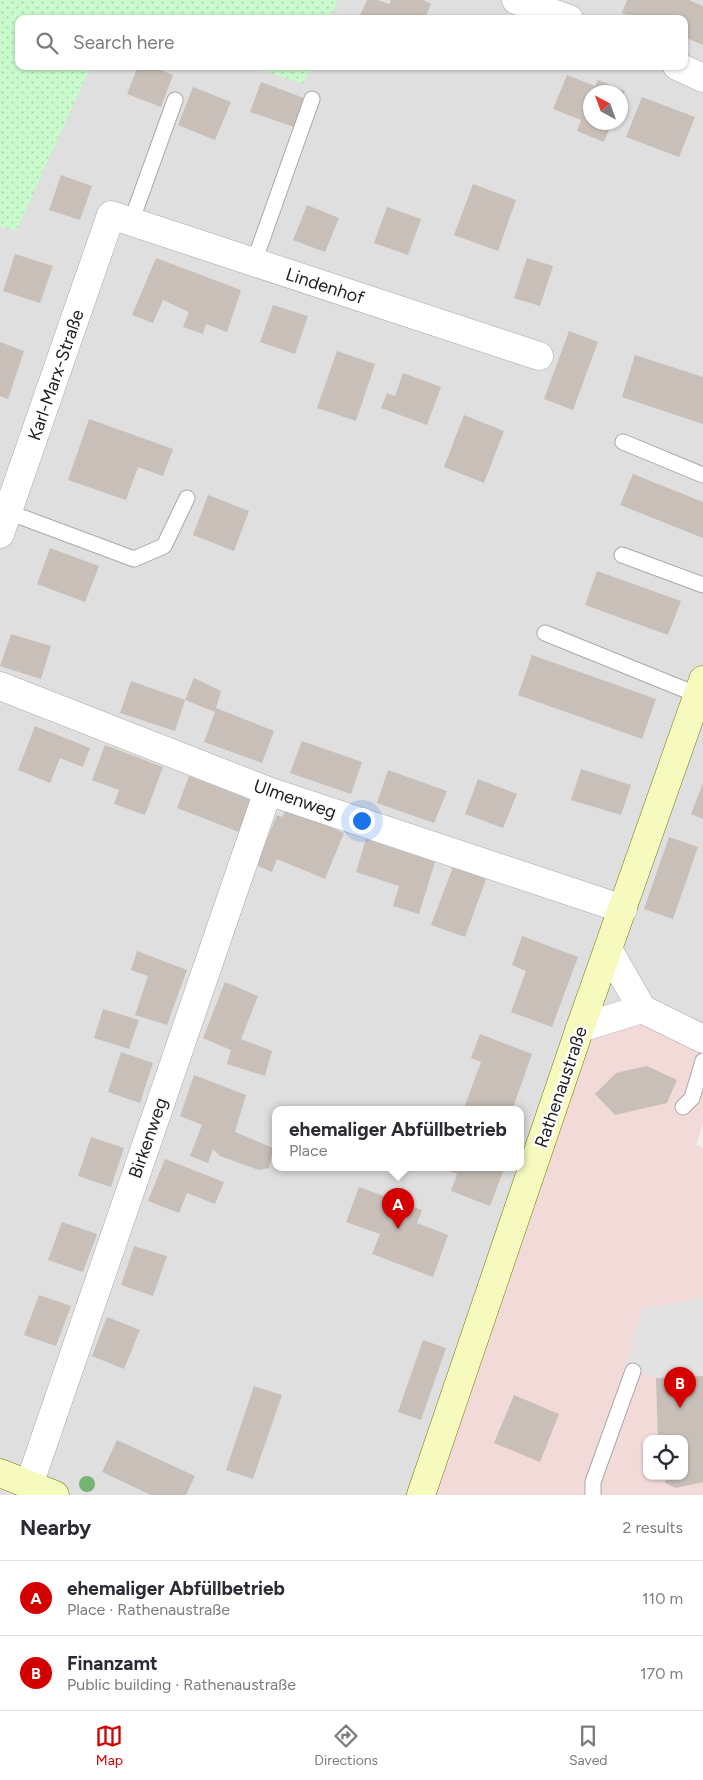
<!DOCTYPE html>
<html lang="en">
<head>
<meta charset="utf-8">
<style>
	body { margin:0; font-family:Figtree,sans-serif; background:#f2f2f3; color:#2b2b33 }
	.controls { position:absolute; right:15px; bottom:15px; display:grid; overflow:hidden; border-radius:10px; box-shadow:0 1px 4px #0004 }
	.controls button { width:45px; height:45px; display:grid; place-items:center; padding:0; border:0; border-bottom:1px solid #e1e1e2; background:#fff; color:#2b2b33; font:25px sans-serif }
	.compass { position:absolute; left:583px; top:85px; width:45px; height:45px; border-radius:50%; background:#fff; box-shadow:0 1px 4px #0004; rotate:319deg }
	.you { position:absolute; left:361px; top:820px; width:18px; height:18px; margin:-12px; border:4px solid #fff; border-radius:50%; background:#1a73e8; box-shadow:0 0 0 8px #1a73e833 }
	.badge { display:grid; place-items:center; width:32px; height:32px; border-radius:50%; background:#d40000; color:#fff; font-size:16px; font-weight:700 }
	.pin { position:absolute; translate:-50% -41px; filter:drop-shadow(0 1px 2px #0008) }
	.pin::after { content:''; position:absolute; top:26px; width:18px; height:15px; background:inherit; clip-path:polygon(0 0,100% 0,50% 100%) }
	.popup { position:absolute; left:272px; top:1106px; width:252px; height:65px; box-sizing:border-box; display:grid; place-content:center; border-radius:10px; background:#fff; filter:drop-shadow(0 1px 4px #0005); font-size:16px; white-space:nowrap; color:#7c7c81 }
	.popup b { font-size:19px; color:#2b2b33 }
	.popup::after { content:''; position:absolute; left:50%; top:100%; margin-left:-10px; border:10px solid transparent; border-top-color:#fff }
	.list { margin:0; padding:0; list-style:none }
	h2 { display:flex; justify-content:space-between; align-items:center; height:65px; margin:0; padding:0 20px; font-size:21px }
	h2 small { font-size:16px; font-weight:400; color:#7c7c81 }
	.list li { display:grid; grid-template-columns:32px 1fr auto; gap:15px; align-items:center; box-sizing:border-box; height:75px; padding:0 20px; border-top:1px solid #e1e1e2 }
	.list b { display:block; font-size:19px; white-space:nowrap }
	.list p { margin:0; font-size:16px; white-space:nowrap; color:#7c7c81 }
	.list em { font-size:16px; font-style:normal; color:#7c7c81 }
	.icon { flex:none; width:28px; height:28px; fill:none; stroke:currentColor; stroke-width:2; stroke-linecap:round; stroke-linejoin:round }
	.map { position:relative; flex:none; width:703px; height:1495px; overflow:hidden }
	.search { position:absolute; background:#fff; box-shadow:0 1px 4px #0004; left:15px; right:15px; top:15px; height:55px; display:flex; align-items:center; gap:12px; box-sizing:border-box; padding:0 18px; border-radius:10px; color:#7c7c81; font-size:19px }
	.sheet { height:215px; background:#fff }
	nav { display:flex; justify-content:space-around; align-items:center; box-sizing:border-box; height:70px; border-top:1px solid #e1e1e2; background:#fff; font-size:14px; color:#7c7c81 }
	nav a { display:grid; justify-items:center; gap:2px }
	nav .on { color:#d40000 }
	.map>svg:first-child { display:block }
	.residential { fill:#e0dfdf; fill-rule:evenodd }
	.commercial { fill:#f2dad9; fill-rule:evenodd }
	.park { fill:url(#park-dots) }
	.parking { fill:#e2e2e2 }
	.building { fill:#c7bfb8 }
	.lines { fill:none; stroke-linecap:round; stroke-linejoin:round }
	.service-casing { stroke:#a9a9a9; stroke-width:17 }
	.minor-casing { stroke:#a9a9a9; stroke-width:29 }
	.secondary-casing { stroke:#707d05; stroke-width:29 }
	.service { stroke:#fff; stroke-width:15 }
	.minor { stroke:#fff; stroke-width:28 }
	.secondary { stroke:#f7fabf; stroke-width:28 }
	.tree { fill:#74b475 }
	.labels { text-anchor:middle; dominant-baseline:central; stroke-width:4.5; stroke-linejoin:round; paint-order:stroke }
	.street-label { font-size:18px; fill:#222; stroke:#fff }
</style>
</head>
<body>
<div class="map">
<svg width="703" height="1495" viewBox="0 0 703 1495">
	<defs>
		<pattern id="park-dots" width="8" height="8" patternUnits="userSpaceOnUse" patternTransform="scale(1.25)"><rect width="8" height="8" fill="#c8facc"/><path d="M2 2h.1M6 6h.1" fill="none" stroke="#acd6af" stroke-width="1.8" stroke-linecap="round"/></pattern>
	</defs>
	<rect width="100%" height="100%" fill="#f2efe9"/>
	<path class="residential" d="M0,0H703V1039L421,1495H0ZM19,19H684V66H19ZM590,92H620V122H590ZM276,1110H520V1168H276Z"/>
	<path class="commercial" d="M642,1009L703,1039V1123L696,1145L703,1148V1495H421L580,1028ZM647,1439H684V1476H647Z"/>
	<path class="park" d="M0,0H338L330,19H19V66H91L16,231L0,226Z
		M249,66H311L304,84Z"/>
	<path class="parking" d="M703,1298V1376L656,1378L633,1371L623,1372L643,1309Z"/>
	<path class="building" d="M367,0H377L389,4L391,0H423L431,4L425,19H358Z
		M627,0H689L703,6V45L684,37V19H636L622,13Z
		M138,66H151L173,75L161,107L127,94Z
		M567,75L595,86L598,80L625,91L621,101L620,92H590V122H612L604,142L577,131L581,120L553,109Z
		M261,82L304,98L294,127L250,112Z
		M193,87L231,102L215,140L178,125Z
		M642,97L695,117L679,157L626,137Z
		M61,175L92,186L80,220L49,210Z
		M473,184L516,200L498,251L454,235Z
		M307,205L339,218L325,252L293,240Z
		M387,207L421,219L408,255L374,243Z
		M15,254L53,266L40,303L3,291Z
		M156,258L241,290L227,332L206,324L203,334L183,327L189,312L163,300L153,323L132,315Z
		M527,258L553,266L540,306L514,298Z
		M273,305L308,316L295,354L260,342Z
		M569,331L598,342L573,410L544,399Z
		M0,342L24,351L8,399L0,396Z
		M337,351L375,364L356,421L317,408Z
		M635,355L703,377V424L622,397Z
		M403,373L441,387L427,425L381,408L387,393L395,396Z
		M464,415L504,431L484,483L444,467Z
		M89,419L173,449L163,476L138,467L126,500L68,480Z
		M633,474L703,502V538L620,505Z
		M208,495L249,511L234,551L193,535Z
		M50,548L99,566L85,602L37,584Z
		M597,571L681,601L668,635L585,605Z
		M11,634L51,646L41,679L0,666Z
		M532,655L656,699L642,739L518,695Z
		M194,678L221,691L216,708L274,731L262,763L204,742L215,712L185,700Z
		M131,681L185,700L175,731L120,713Z
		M35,726L90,748L83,767L60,758L50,783L18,770Z
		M302,741L362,762L351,794L290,773Z
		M105,745L163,767L145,815L114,804L119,790L92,780Z
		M581,769L631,785L621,815L571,800Z
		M388,770L447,791L434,823L377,803Z
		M189,776L251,800L239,832L177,808Z
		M478,779L517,794L503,828L465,814Z
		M703,783V819L691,814Z
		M286,809L344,833L325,879L277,859L272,872L256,865L277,815L282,817Z
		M669,837L698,847L673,919L644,909Z
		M366,839L435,862L419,914L393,906L399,886L356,872Z
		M453,867L486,879L465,937L431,925Z
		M522,936L578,957L552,1027L511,1012L526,971L512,965Z
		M137,951L187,970L167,1025L135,1015L148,976L131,970Z
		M225,982L258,996L241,1039L272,1051L265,1076L227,1064L231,1050L203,1038Z
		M103,1009L139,1020L129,1049L94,1038Z
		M480,1034L532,1054L512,1110H455L456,1106L464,1108L481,1062L471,1058Z
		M121,1052L153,1063L140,1103L108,1092Z
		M647,1066L677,1080L667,1103L615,1115L595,1094L616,1073Z
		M194,1075L246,1095L235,1132L273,1148L269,1168L259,1170L220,1156L213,1149L208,1163L190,1156L202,1125L180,1116Z
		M91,1137L124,1148L111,1187L78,1176Z
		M165,1159L224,1182L215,1204L187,1193L179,1213L148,1201Z
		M440,1168H500L504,1169L490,1206L451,1191L457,1174Z
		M359,1187L422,1210L417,1223L448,1235L433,1277L372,1254L380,1234L346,1222Z
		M62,1222L97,1234L83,1272L48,1260Z
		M134,1246L167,1256L153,1296L121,1285Z
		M39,1295L71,1306L56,1346L24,1335Z
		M107,1317L140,1330L124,1369L92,1356Z
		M423,1340L446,1348L421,1420L398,1412Z
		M703,1376V1482L676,1488L665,1483L666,1476H684V1439H658L656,1378Z
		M254,1386L282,1395L253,1479L226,1470Z
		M514,1395L559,1414L540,1462L494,1443Z
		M117,1440L195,1476L186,1495H151L102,1472Z"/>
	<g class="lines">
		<g class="service-casing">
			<path id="service" d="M131,222L175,100
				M254,262L312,99
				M623,442L703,475
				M8,512L134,559L164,546L187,498
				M622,555L703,585
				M545,633L698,695
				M683,1107L692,1098L703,1061
				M593,1495V1482L633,1371"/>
		</g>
		<g class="minor-casing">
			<path id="minor" d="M516,0L569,19
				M677,66L703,78
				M0,534L111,215L539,356
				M0,686L268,791L623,909
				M609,951L642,1009L703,1039
				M580,1028L642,1009
				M29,1485L268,791"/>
		</g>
		<g class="secondary-casing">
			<path id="secondary" d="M0,1473L55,1495
				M421,1495L580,1028L703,680"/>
		</g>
		<use href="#service" class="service"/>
		<use href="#minor" class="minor"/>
		<use href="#secondary" class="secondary"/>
	</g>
	<circle class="tree" cx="87" cy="1484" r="8"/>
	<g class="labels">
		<g class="street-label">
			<text transform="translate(325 286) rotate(18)">Lindenhof</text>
			<text transform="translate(56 375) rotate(-71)">Karl-Marx-Straße</text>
			<text transform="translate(295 799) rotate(19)">Ulmenweg</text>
			<text transform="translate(561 1087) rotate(-71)">Rathenaustraße</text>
			<text transform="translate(148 1138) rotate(-71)">Birkenweg</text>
		</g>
	</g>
</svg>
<div class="controls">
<button><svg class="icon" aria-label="locate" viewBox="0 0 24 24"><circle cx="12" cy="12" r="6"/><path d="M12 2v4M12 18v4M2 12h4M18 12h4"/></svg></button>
</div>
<svg class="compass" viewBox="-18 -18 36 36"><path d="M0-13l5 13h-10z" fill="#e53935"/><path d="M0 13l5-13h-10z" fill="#7c7c81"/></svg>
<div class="you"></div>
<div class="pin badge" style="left:398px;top:1229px">A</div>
<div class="popup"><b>ehemaliger Abfüllbetrieb</b>Place</div>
<div class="pin badge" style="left:680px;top:1408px">B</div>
<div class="search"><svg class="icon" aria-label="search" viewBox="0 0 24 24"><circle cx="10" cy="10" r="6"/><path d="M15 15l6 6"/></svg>Search here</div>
</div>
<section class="sheet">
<h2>Nearby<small>2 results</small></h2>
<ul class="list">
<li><span class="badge">A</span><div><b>ehemaliger Abfüllbetrieb</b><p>Place · Rathenaustraße</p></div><em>110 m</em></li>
<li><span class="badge">B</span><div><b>Finanzamt</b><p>Public building · Rathenaustraße</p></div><em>170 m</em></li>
</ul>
</section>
<nav>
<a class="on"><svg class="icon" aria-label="map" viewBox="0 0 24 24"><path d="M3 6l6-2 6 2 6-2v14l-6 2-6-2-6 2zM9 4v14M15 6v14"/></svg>Map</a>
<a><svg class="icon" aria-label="directions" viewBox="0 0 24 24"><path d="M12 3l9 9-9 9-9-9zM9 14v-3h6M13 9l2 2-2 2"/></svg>Directions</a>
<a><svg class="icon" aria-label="saved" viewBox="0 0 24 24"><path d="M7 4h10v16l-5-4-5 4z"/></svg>Saved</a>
</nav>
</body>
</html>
